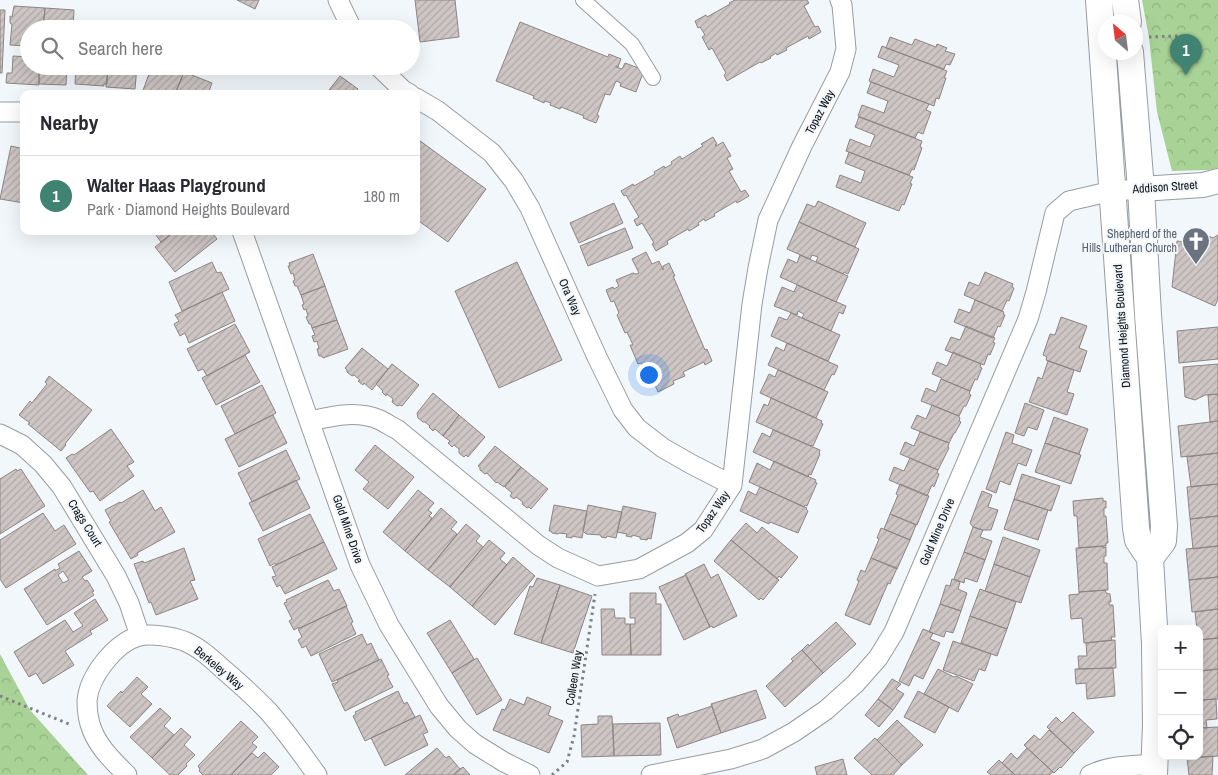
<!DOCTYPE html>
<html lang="en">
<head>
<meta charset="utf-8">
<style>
	body { margin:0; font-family:"Archivo Narrow",sans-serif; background:#f2f2f3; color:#2b2b33 }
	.controls { position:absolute; right:15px; bottom:15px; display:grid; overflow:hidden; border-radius:10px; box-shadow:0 5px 20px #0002 }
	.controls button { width:45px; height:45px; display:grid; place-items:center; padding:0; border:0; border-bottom:1px solid #e1e1e2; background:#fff; color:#2b2b33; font:25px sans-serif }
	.compass { position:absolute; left:1098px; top:15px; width:45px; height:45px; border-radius:50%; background:#fff; box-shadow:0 5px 20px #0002; rotate:332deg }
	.you { position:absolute; left:648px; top:374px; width:18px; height:18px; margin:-12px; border:4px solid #fff; border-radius:50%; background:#1a73e8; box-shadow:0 0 0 8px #1a73e833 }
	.badge { display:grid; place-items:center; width:32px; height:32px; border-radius:50%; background:#418373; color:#fff; font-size:16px; font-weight:700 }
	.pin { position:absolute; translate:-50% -41px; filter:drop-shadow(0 1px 2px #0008) }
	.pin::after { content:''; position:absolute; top:26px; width:18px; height:15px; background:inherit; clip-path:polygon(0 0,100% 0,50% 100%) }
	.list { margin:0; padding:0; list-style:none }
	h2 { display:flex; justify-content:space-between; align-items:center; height:65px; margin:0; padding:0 20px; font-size:21px }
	h2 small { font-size:16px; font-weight:400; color:#7c7c81 }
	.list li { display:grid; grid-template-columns:32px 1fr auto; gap:15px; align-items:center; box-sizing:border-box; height:80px; padding:0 20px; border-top:1px solid #e1e1e2 }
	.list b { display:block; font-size:19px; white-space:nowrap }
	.list p { margin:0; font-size:16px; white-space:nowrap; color:#7c7c81 }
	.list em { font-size:16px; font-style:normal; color:#7c7c81 }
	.icon { flex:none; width:28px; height:28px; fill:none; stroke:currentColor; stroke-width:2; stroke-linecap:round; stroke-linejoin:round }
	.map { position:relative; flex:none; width:1218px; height:775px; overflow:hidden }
	.search { position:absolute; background:#fff; box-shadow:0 5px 20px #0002; left:20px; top:20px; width:400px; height:55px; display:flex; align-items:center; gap:12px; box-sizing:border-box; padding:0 18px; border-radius:28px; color:#7c7c81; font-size:19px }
	.panel { position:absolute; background:#fff; box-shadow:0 5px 20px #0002; left:20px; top:90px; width:400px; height:145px; border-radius:10px }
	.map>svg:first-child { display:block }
	.park { fill:url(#park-crowns) }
	.building { fill:url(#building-hatch); stroke:#8d8584; fill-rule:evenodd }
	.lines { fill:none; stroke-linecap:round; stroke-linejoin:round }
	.pedestrian-casing { stroke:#989da2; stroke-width:16 }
	.minor-casing { stroke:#989da2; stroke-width:21 }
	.tertiary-casing { stroke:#989da2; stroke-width:26 }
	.secondary-casing { stroke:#989da2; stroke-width:28 }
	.path { stroke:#7d8184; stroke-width:3; stroke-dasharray:2.5 4; stroke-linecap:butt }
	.pedestrian { stroke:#fff; stroke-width:14 }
	.minor { stroke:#fff; stroke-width:19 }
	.tertiary { stroke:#fff; stroke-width:24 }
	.secondary { stroke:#fff; stroke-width:26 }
	.labels { text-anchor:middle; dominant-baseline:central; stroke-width:4; stroke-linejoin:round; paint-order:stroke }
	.street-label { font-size:12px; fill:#0f1113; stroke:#f2f7fc }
	.worship-label { font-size:12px; fill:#5b616d; stroke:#f2f7fc; text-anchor:end }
</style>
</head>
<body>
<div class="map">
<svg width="1218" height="775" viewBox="0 0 1218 775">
	<defs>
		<pattern id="park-crowns" width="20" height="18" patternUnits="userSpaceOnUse" patternTransform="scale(1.25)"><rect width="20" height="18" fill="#a8d296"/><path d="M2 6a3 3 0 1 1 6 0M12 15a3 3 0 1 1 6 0" fill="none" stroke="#8fb380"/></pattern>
		<pattern id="building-hatch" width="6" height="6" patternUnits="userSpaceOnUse" patternTransform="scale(1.25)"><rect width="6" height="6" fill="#cdc6c4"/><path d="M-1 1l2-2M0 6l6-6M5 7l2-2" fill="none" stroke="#afa9a8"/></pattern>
	</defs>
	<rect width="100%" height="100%" fill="#f2f7fc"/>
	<path class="park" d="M1142,0H1218V168L1209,170L1172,171L1157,112L1149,38Z
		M0,654L30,710L88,775H0Z"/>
	<path class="building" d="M237,0H259L255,9Z
		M415,0H455L459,37L420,42Z
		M735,0H807L809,3L804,6L815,27L818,26L821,32L809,39L808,36L786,48L787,50L777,55L776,53L770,57L771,58L761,63L760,62L727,81L724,75L726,73L712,48L709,50L702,37L705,35L700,27L698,28L695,21L706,15L707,17L730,4L729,3Z
		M14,6L45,8L43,29H29V46L10,45L12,24L10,23V16L12,17Z
		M45,8L74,10L73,29H43Z
		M0,10H5L2,73H0Z
		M520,22L608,57L609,54L621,59L618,67L616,66V67L622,69L625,63L644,70L636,92L620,86L621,83L616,81L610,95L605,94L597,115L599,116L596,123L583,118L584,116L561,107L560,109L550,105L551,103L545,101L544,103L533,98L534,96L496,81Z
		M78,26L110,27V29H78Z
		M890,37L912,45L915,39L936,47L937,44L947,48L945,51L955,54L950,65L946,64L944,69L886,48Z
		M882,46L947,71L944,78H946L939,99L936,98L934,106L869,81L873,69L894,77L899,65L878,57Z
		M13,56L29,57V66H39V85L6,83L7,73H12Z
		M39,66H67L66,85L39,84Z
		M76,66H108L107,84H104V86L75,84Z
		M108,66H137L135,89L106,87Z
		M152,66H171L184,72L175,94L142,93Z
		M184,72L212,83L208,94H175Z
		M340,76L358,89L354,94H326Z
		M871,82L929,104L926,110L931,112L923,134L918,132L915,138L858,116L862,105L884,113L888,101L867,93Z
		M859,117L922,141L920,147L922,148L914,170L912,169L909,175L846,151L850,139L870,147L875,135L855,127Z
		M713,137L717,144L715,145L716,146L723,142L731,156L727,158L733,169L729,171L741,192L745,190L749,196L737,203L736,201L714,214L715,216L705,221L704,219L698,223L699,225L689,231L688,229L667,241L668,244L656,251L652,244L654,243L642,223L637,226L634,220L639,217L626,195L624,196L621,191L633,184L634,186L655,174L654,172L664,166L665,168L672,164L671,162L680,156L682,159L703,146L701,144Z
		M416,138L486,189L448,242L416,219Z
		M11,146L24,149V148V203L0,199Z
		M849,152L913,177L910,183L912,184L904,205L902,204L899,211L836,187L840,175L861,183L865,171L845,163Z
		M818,201L866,223L855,247L799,222L807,204L815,207Z
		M614,203L623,223L579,243L570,223Z
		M799,222L859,249L848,274L844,272L843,274L816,262L818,257L812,255L810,259L787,249Z
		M625,228L633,248L588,266L580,246Z
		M1195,230L1213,238L1218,235V299L1215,306L1172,287L1177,241L1185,242L1186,235L1192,238Z
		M153,231H175L161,242Z
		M175,231H211L217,239L175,272L155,247Z
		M646,252L652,264L659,261L663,270V266L669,263L675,276H673L705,350L707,349L712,361L705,365L704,362L683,372L685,376L673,381L674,384L658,392L655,385L648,387L644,376L646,375L641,363L638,364L630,345H633L627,332L625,333L617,315L619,313L614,301L611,302L606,290L613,287L614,289L619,286L616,280L633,273L636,274L639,273L632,259Z
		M313,254L325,286L301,295L297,286H295L293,281L295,280L293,273L291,274L288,266H290L289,263Z
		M800,255L848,276L836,302L780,277L788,259L797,263Z
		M212,262L217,273L221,272L229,289L182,311L169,282Z
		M517,262L562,360L499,388L455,291Z
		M985,272L1013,284L1012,287L1014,288L1009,301L1007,300L1002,311L964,295L969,282L979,286Z
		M797,285L846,306L843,314L839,312L831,331L802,318L804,314L798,311L797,315L774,306L782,287L794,292Z
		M325,286L337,320L312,328L311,324H309L306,317L308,316L306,309L304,310L302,305L304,304L301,295Z
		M222,292L235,321L189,343L185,333L180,336L174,324L179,321L175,315Z
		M975,300L1004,312L1003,314L1005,315L1000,327L998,326L993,338L954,322L959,309L970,313Z
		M791,313L840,335L828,361L771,336L779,317L787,320Z
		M1061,317L1087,326L1079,348L1087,351L1080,372L1046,360L1047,357L1043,355L1050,334L1055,335Z
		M337,320L348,349L323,358L322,356H319L317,349L319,348L317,341L314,342L312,336L315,335L312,328Z
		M235,324L250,352L207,376L203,369L198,371L187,349Z
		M966,326L995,338L993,342L995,343L990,355L988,354L984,365L945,350L951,337L960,340Z
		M1218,327V359L1179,363L1177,331Z
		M787,343L838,366L834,375L832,374L824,390L768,365L776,347L784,351Z
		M362,348L388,369L372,390L364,383L363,385L358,381L360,380L354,375L352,376L347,372V370L345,368Z
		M953,352L981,364L980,367L982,368L977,380L975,379L970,391L941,379L942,378L932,374L937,362L947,366Z
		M245,355L260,382L216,405L202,378Z
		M1048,361L1074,370L1067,392L1074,394L1067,415L1029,402L1038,377L1042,379Z
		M392,364L419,385L402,406L400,405L397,406L392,402L393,399L387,394L386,396L382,392L383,391L376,384Z
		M1218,364V394L1205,395L1195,400L1185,397L1183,367Z
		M778,370L828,392L816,418L760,393L769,374L775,377Z
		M49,376L92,410L65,444L66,445L61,451L28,424L30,423L19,415L30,401L32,403L47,384L45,382Z
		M941,379L970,391L969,394L971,395L966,406H964L959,416L921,401L926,388L936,392Z
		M262,385L276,413L235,434L221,406Z
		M433,393L459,415L443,436L435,429L433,431L429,427L430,426L425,422H423L418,418L417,413Z
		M1218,394V421L1210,422L1208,395Z
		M771,398L822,421L821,423L823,424L813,446L811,445V446L756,422L764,404L768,406Z
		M1025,403L1044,410L1037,430L1028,427L1024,436L1015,433Z
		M932,405L959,416V417L960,418L959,421L961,422L955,433H954L949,443L911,428L917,415L926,419Z
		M273,415L287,443L239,467L225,439Z
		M459,415L485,437L468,457L466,455L464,457L459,453V449L454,445L452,447L448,443L450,441L443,436Z
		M1054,417L1088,429L1079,454L1045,443Z
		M1218,421V453L1181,457L1178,426Z
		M111,429L134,462L127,466L134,476L100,501L93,491L90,492L66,458L72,454L74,455Z
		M773,430L820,450L819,454H820L811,475L809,474L808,477L753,452L762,433L770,437Z
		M920,432L949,443L948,447L949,448L938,470L900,454L905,442L914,446Z
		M1006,432L1014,435L1012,443L1032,450L1026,466L1018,463L1010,485L1000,481L996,493L986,489Z
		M1045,443L1081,455L1071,484L1035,472Z
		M375,445L414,477L388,509L363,489L369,482L355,470Z
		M495,446L521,467L504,487L497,482L496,483L487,473L485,474L480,470V467L478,466Z
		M286,450L300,479L252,502L238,473Z
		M1218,453V484L1191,487L1187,457Z
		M910,458L938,470L937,473L939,474L934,487L932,485L927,496L889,480L894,467L904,471Z
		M774,461L816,480L815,482L817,483L807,506L805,505L804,507L749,482L757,463L770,470Z
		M521,467L548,489L531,509L529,507L527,508L522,504L523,502L516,497L514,499L510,496L512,493L505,487Z
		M16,469L17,471L21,469L45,506L0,534V479Z
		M1022,474L1060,486L1051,511L1014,499Z
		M296,480L310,508L263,531L249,503Z
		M900,484L929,496L917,525L890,514L898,495L896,494Z
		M1218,484V516L1190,519L1187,487Z
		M760,487L807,508L806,509L808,511L798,533L770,522L769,524L740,511L748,491L756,495Z
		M143,490L155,511L161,507L175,532L137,553L138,555L131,559L109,522L111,521L105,510L120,502L121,503Z
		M418,490L434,503L428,510L432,513L429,516L432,518L405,551L383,532Z
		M982,491L992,495L988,507L998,510L991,530H983L973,527L970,523Z
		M1103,498V501H1106V508H1104V516H1106L1108,543H1106V546L1079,548L1077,516H1074L1073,501Z
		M1014,499L1048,510L1038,540L1004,529Z
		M554,505L587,511L582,538L572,536V538L566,537L567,534L559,533L558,534L552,533L551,531H549Z
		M588,505L622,512L616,538L607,536L606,538L601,537V535L586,534L583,531Z
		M623,506L656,513L651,539L648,538L647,540L640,539V537L632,535V537L626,536L627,534L617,532Z
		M441,508L457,522L451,529L457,534L428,570L405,551Z
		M43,513L55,531L64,525L76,544L6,588L0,579V540Z
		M310,514L324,542L276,565L275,563L270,566L258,539Z
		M890,514L916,525L910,540L884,529Z
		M1218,516V546L1193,549L1190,519Z
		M746,523L757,533L762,527L798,557L781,578L779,576L777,579L731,540Z
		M466,524L480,536L476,541L483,547L450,587L428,570Z
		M973,527L983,530L980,537L992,541L985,560L964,552Z
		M881,528L910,540L897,569L871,558L879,539L877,538Z
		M1003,537L1040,550L1030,577L994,564Z
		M489,540L505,553L500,559L507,565L472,606L450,587Z
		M731,540L779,580L763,600L761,598L759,600L714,561Z
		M324,542L337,569L285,594L280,585L277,587L272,577L276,576L272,567Z
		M1103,546V548L1106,547V556H1104V563H1107L1108,590L1079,592L1076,548Z
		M1218,546V577L1189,580L1186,549Z
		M184,548L195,580L190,581L198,599L156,615L151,602L149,603L134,564L143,561L144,563Z
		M79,551L92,571L82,577L85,581L87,580L94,591L92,592L94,595L47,625L24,589L55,569V571L60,568L58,564ZM63,571L69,580L63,583L58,575Z
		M964,552L985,560L977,582L965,578L964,583L954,579Z
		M513,557L535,576L495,625L472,606Z
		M871,558L897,568L890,584L888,583L870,625L845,615L859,581L857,580L861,570L865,572Z
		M704,564L711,578L718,574L737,616L713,628L712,626L710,627L685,574Z
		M994,564L1030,577L1021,603L985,591Z
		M686,575L710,627L684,640L659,587Z
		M1218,577V609L1192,612L1189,580Z
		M537,578L560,585L541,643L514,634L530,586L533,587Z
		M952,579L960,582L958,589L967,593L961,611L940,604L946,585L950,586Z
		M328,580L334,591L339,589L347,606L300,628L299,627L294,630L289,621L292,619L284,603L287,602L286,600Z
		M560,585L592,596L573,653L541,643Z
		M980,589L1016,602L1007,629L970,616Z
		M1105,590L1106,593L1110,594L1111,602H1109V605H1113L1115,637H1111L1112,640L1084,643L1082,618L1071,619L1069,595L1079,594V592Z
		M630,593H656V604H661V655H631L630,624H635V618H630Z
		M95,599L108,620L90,631L92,634L65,651L74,665L43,684L36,673L29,677L14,652L65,620L73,632L83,626L74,613Z
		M940,604L961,611L953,633L946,631L944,637L929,632Z
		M346,606L353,622L351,623L356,634L311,656L306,646L302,648L298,640L302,637L298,629Z
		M601,609H614L615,618H625V624H630L631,655H602Z
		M1218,609V638L1199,640V629H1197L1195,612Z
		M970,616L1007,629L997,656L961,643Z
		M450,620L474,659L452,673L427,633Z
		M836,622L856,644L823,673L802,650L808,644L809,646Z
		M923,629L933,633L930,639L940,643L923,679L914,675L909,686L899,681Z
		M362,634L367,645L371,643L379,660L332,682L319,654Z
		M1218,638V669L1201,671L1199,640Z
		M1115,640L1116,668L1079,669L1078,656H1087L1086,643Z
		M953,641L991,654L985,671L979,669L974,681L943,670Z
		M802,650L823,673L785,707L766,686L793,661L791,659Z
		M477,658L502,700L477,715L452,673Z
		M381,659L389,675L387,676L393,687L345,711L332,684L338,682L337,680Z
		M1113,668L1115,696L1087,699L1086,683L1076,684L1075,669Z
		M938,669L954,677L956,676L973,684L958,712L924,694Z
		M1218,669V699L1201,700L1199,671Z
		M137,677L148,687L141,694L152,704L130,727L107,706L121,691L122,693Z
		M892,679L901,684L896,689L904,694L893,710L878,699Z
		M756,690L766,718L721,733L711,704Z
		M398,691L404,704L407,702L415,717L365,741L353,716L356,714L355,712Z
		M918,691L949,707L935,733L904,717Z
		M527,697L551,707L548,715L563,721L549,753L493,730L502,709L505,710L510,699L524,705Z
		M878,699L893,710L879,727L865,715Z
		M1216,699L1217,719L1206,720L1207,728H1199V700Z
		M712,706L721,733L677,748L667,718L678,714L679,717Z
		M160,708L171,718L164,726L174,735L152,758L130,737Z
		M1073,712L1094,732L1074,753L1047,727L1056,717L1062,723Z
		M420,715L428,732L423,734L428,745L385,766L371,738Z
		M598,716H612L614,756L582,757L581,725L598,724Z
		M897,720L923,745L902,765L877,740Z
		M241,721L258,737L252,743L257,747L231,775H203L199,771L200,769L198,766Z
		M660,723L661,755L614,756L613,724Z
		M1218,727V756L1194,758V756H1199V728Z
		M181,728L191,737L184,745L195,755L186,764L187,766L178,775H170L152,758Z
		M1049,730L1074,753L1061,768L1060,767L1054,773L1024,745L1034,735L1040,740Z
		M875,738L902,765L893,775H872L854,758Z
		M437,748L446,758L449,756L460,769L453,775H405Z
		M1027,748L1053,772L1049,775H1015L1002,763L1011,753L1017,759Z
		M264,752L279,767L271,775H231L252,753L258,758Z
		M1213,756L1212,775H1189L1187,758Z
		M843,759L847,775H817L815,767Z
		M999,760L1002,763L1015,775H991L987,772Z
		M463,767L470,775H453L460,769Z"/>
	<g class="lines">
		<g class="pedestrian-casing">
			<path id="pedestrian" d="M583,0L632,44L653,78"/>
		</g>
		<g class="minor-casing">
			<path id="minor" d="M338,0L352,29
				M378,66L403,90L410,94
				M416,98L438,111L492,153L514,181L530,208L597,357L623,410L637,428L663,448L691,464L732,485
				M0,112H24
				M242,231L360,565L389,625L439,706L458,729L475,744L504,762L530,775
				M310,421C333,416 357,410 380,420C386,423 392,427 398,430L538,545L558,558L598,576L639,569L687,543L703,530L732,485L752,304L758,268L768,220L802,146L840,72L846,49L842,5L840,0
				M0,434L22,445L43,464L62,487L116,576L129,603L140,636
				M127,775C112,760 96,745 90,724C88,717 87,708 87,701C89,676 115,643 139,636C151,633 173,637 184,641C199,647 212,659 224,670C239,683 255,697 268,711C286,731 301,753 317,775
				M651,775L731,759L763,749L794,732L826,710L855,684L878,658L894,632L1028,319L1036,292L1055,213L1069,201L1112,191L1141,189
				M1090,775C1110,765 1133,766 1155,764"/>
		</g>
		<g class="tertiary-casing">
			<path id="tertiary" d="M1141,189L1203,185L1218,181"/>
		</g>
		<g class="secondary-casing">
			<path id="secondary" d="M1099,0L1136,528L1138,540L1150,558L1155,644L1156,725L1154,775
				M1125,0L1128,22
				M1130,52L1141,189L1148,315L1164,526L1163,541L1150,558"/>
		</g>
		<path class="path" d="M1149,37L1178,36
			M0,696L69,724
			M552,775L567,762L574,736L595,594"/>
		<use href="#pedestrian" class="pedestrian"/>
		<use href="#minor" class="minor"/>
		<use href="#tertiary" class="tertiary"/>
		<use href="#secondary" class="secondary"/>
	</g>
	<defs>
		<g id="church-pin" transform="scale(1.4375)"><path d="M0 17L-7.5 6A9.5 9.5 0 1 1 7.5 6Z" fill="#6b7280" stroke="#f2f7fc"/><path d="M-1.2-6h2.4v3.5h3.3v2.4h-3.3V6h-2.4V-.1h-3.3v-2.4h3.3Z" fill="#fff"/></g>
	</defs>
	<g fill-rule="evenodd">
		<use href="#church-pin" x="1196" y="241"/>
	</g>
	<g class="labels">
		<g class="street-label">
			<text transform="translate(820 112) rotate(-62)">Topaz Way</text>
			<text transform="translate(1165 187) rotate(-4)">Addison Street</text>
			<text transform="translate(570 297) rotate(66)">Ora Way</text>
			<text transform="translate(1122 326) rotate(-94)">Diamond Heights Boulevard</text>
			<text transform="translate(713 512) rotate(-55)">Topaz Way</text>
			<text transform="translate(85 523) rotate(58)">Crags Court</text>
			<text transform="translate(348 529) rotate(71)">Gold Mine Drive</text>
			<text transform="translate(937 532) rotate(-67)">Gold Mine Drive</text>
			<text transform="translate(219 668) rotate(40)">Berkeley Way</text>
			<text transform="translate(574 678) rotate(-81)">Colleen Way</text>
		</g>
		<g class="worship-label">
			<text x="1177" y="234">Shepherd of the<tspan x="1177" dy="14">Hills Lutheran Church</tspan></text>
		</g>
	</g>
</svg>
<div class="controls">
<button>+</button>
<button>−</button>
<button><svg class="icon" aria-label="locate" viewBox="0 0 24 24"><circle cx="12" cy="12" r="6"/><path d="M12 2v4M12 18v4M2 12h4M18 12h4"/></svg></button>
</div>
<svg class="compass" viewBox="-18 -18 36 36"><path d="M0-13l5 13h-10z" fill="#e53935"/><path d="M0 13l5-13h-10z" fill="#7c7c81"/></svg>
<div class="you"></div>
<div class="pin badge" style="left:1186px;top:75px">1</div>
<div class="search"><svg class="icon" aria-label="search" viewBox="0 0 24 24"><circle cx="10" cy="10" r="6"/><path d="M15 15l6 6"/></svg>Search here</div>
<section class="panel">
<h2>Nearby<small></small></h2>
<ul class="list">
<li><span class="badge">1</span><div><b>Walter Haas Playground</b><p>Park · Diamond Heights Boulevard</p></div><em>180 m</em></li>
</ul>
</section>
</div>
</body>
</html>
